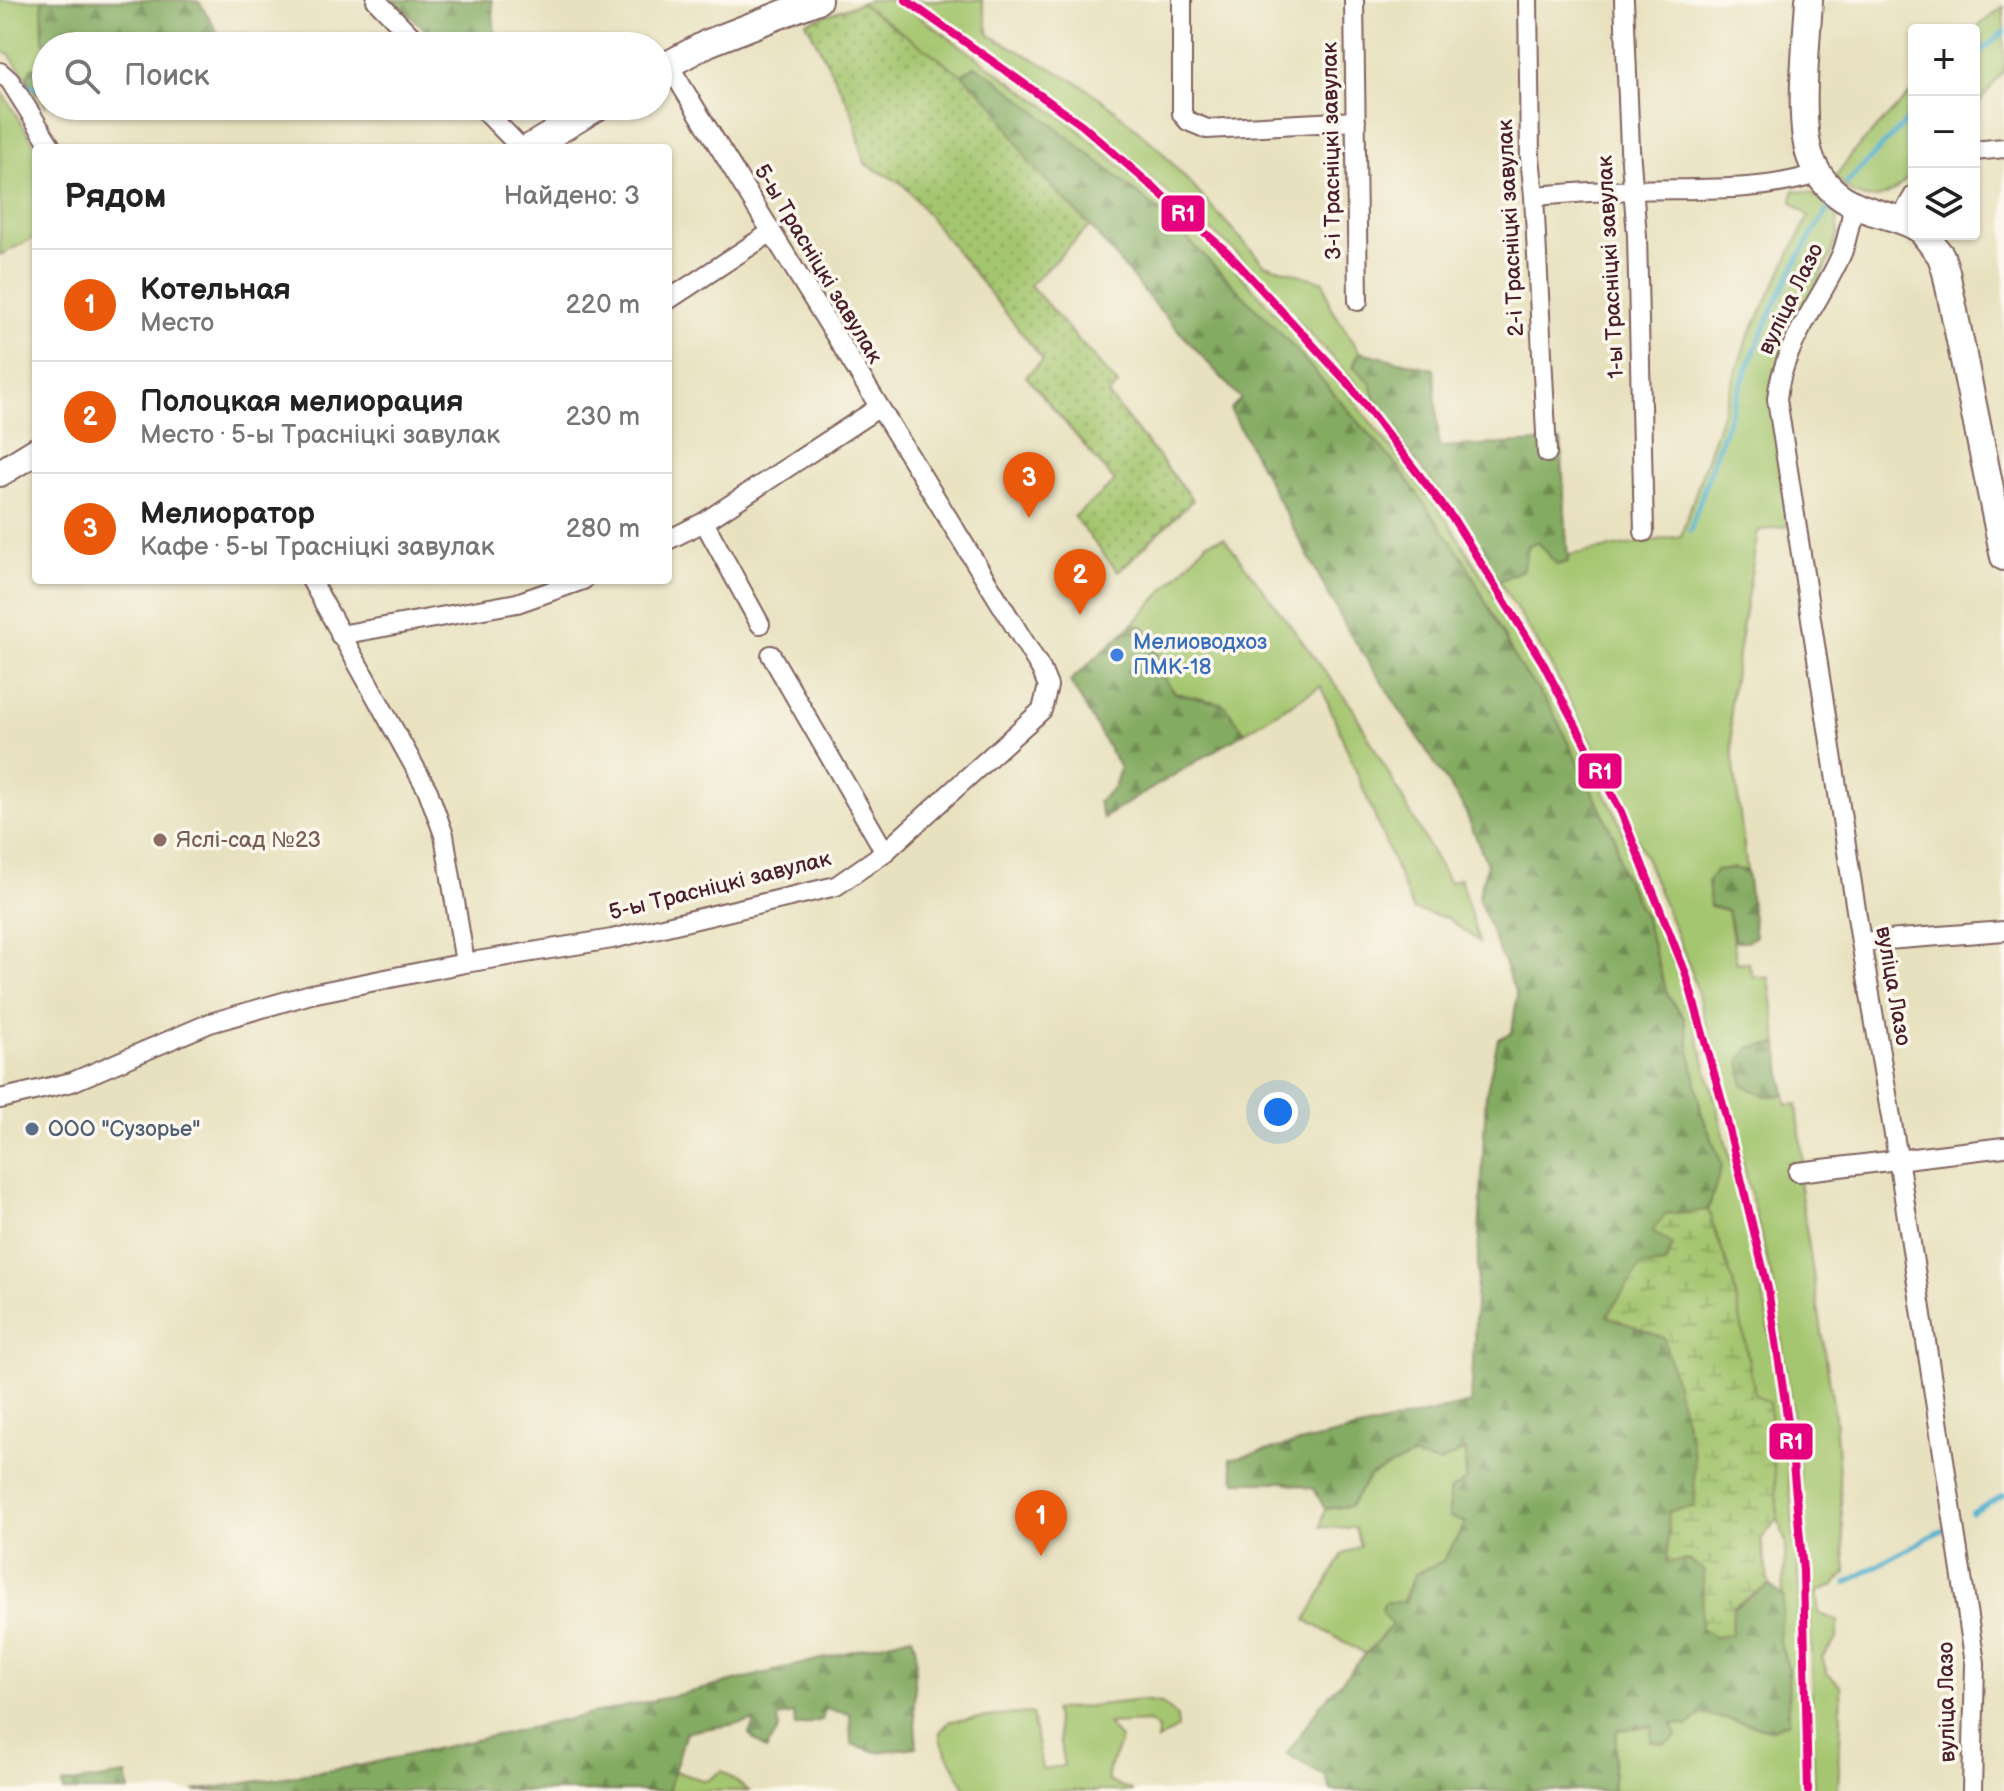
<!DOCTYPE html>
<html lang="ru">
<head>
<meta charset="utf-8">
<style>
	body { margin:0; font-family:"Balsamiq Sans",sans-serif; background:#f2f2f2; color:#222 }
	.controls { position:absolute; right:24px; top:24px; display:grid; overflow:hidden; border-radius:8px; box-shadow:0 2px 6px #0004 }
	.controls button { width:72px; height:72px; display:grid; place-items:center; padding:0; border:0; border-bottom:2px solid #e0e0e0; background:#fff; color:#222; font:40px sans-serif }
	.you { position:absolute; left:1278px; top:1112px; width:28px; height:28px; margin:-20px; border:6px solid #fff; border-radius:50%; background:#1a73e8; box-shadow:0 0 0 12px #1a73e833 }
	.badge { display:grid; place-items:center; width:52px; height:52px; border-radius:50%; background:#ea580c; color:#fff; font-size:26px; font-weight:700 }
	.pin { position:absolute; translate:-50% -66px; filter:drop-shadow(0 2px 4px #0008) }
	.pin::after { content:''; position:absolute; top:42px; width:28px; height:24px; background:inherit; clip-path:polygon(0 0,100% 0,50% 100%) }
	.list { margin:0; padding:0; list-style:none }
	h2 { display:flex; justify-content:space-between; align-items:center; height:104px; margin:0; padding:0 32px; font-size:34px }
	h2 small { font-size:26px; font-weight:400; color:#767676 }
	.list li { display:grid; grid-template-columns:52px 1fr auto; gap:24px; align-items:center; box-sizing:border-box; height:112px; padding:0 32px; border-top:2px solid #e0e0e0 }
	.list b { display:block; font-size:30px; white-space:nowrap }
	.list p { margin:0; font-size:26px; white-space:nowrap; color:#767676 }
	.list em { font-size:26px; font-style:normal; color:#767676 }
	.icon { flex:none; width:44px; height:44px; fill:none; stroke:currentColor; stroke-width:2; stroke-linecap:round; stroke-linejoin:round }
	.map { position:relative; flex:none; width:2004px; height:1791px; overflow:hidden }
	.search { position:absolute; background:#fff; box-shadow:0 2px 6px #0004; left:32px; top:32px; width:640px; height:88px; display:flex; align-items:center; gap:20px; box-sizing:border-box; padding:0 28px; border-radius:44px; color:#767676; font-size:30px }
	.panel { position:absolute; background:#fff; box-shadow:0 2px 6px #0004; left:32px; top:144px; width:640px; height:440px; border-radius:8px }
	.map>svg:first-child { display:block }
	.grass { fill:#a5c66f; stroke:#78724d; stroke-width:2 }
	.forest { fill:url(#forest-firs); stroke:#676546; stroke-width:2 }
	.wetland { fill:url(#wetland-marsh); stroke:#78724d; stroke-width:2 }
	.park { fill:url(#park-dots); stroke:#78724d; stroke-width:2 }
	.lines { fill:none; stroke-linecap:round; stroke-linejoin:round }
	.stream { stroke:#4cadcb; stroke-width:5 }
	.street-casing { stroke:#81635f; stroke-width:22 }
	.secondary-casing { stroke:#81635f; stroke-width:30 }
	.street { stroke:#fff; stroke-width:18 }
	.secondary { stroke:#fff; stroke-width:26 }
	.rail-1-casing { stroke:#fbf7ec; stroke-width:14 }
	.rail-1 { stroke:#e5007d; stroke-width:8 }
	.shop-dot { fill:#3f7fe0; stroke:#fbf7ec; stroke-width:3 }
	.education-dot { fill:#8d6e63; stroke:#fbf7ec; stroke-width:3 }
	.service-dot { fill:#5c6f8a; stroke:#fbf7ec; stroke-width:3 }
	.labels { text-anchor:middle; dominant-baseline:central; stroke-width:7; stroke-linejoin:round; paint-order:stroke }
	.street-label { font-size:22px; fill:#4a1f2b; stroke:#fbf7ec }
	.shop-label { font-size:22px; fill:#366cbe; stroke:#fbf7ec; text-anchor:start }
	.education-label { font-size:22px; fill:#785e54; stroke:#fbf7ec; text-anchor:start }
	.service-label { font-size:22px; fill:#4e5e75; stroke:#fbf7ec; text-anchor:start }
	.line-badge { stroke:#fbf7ec; stroke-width:3 }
	.badge-label { font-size:22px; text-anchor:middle; font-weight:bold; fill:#fff }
</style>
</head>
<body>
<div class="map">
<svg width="2004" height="1791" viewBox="0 0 2004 1791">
	<defs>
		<pattern id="forest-firs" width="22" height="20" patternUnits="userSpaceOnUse" patternTransform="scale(2)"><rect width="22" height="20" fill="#84ab62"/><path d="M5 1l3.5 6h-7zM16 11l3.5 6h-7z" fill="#6e8b51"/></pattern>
		<pattern id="wetland-marsh" width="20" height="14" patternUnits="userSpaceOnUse" patternTransform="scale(2)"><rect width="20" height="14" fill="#a5c66f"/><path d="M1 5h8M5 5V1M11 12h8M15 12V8" fill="none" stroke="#88a05b"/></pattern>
		<pattern id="park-dots" width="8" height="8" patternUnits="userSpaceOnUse" patternTransform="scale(2)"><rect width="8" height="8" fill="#a5c66f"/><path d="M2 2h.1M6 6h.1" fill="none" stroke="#88a05b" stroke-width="1.8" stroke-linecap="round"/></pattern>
	</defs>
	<rect width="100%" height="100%" fill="#fbf7ec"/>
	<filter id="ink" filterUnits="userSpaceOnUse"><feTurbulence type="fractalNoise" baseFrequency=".0125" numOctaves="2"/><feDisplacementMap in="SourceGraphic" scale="16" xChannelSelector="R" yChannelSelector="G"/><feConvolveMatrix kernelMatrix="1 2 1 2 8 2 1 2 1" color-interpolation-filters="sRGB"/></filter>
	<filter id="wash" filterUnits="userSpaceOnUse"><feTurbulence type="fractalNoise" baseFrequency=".006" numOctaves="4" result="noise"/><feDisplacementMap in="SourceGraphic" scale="32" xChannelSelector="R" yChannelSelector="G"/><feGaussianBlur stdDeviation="1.8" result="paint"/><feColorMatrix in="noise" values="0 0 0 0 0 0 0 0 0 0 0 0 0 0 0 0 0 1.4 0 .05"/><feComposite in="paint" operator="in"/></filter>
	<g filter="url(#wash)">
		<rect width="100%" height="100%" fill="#e8e1bf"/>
		<path class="grass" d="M0,0H184L199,2L223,41L213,46H46V106L9,54L0,50Z
			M869,0H896L1078,129L1223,256L1341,384L1449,523L1538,665L1616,815L1681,976L1717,1107L1763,1290L1785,1442L1798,1571L1803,1791H1612L1617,1730L1672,1723L1702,1714L1771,1729L1788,1667L1779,1642L1786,1543L1778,1518L1769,1403L1755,1394L1733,1282L1708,1210L1722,1165L1701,1112L1684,1018L1668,996L1644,916L1621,870L1615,838L1552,710L1517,662L1464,560L1399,468L1286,339L975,66L962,75L860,3Z
			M916,0H982L989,35L1077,82L1107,103L1157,147L1264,264L1324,282L1330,306L1360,352L1353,366L1371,383L1379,414L1350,377L1231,248L1085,120Z
			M2004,6V71L1974,109L1973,30Z
			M0,89L37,148L36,237L0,255Z
			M1914,90V172C1899,188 1881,206 1856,195C1849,192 1841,183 1835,178L1854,151Z
			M1794,190L1811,193L1832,208L1837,216L1838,234L1831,256L1794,327L1772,381L1788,526L1758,531L1730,703L1733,757L1747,871L1732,868L1728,911L1737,963L1748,962L1753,976L1769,978L1778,1044L1752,1047L1765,1096L1785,1095L1787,1105L1797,1104L1805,1181L1799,1182L1835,1417L1846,1573L1835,1585L1818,1591V1613L1838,1621L1837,1639L1822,1657L1827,1673L1840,1685L1841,1720L1838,1791H1814L1809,1570L1796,1441L1774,1288L1728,1104L1692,973L1626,810L1548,660L1499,581L1522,570L1529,544L1538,542L1567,562L1568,555L1681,536L1746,342L1809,216L1792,202Z
			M1224,538L1352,707L1449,883L1460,878L1479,942L1447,918L1413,910L1321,686L1245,732L1223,704L1175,693L1161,674L1157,646L1145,627L1133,624L1208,542Z
			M1465,1449L1467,1522L1443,1561L1415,1574L1392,1625L1365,1654L1306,1620L1342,1555L1360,1546L1355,1528L1321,1527L1325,1509L1350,1506L1370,1476L1412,1456L1439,1463Z
			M1142,1700L1162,1703L1177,1717L1178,1728L1157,1741L1158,1729L1149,1722L1107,1724L1120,1738C1119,1759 1107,1757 1108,1781L1133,1791H967L940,1740V1732L950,1721L1027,1713L1032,1714L1042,1769L1064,1766L1054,1710Z
			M674,1771L706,1781L722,1771L749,1791H668Z"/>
		<path class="forest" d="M42,0H184L199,2L223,41L213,46H107V42L65,28L55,43L43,42Z
			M393,0H492L495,36L479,46H443Z
			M41,66L46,69V94L35,93L27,78L31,68Z
			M975,66L995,78L1164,215L1286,339L1399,468L1464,560L1517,662L1552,710L1615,838L1621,870L1644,916L1668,996L1684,1018L1701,1112L1722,1165L1708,1210L1666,1215L1673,1245L1665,1264L1607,1315L1664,1338L1694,1455L1695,1507L1669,1511L1668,1562L1689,1560L1704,1570L1701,1629L1769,1585L1784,1597L1779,1642L1788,1667L1789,1722L1772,1729L1702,1714L1688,1726L1672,1723L1676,1737L1665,1744L1651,1741L1652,1726L1617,1730L1612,1791H1331L1326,1777L1287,1754L1320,1705L1392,1625L1381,1611L1385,1602H1405L1415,1574L1443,1561L1466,1523L1449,1517V1491L1467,1479L1465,1450L1439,1463L1412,1456L1370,1476L1350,1506L1325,1509L1314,1489L1284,1482H1236L1230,1459L1471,1403L1486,1095L1498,1039L1512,1033L1517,996L1478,898L1487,864L1464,808L1347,629L1230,409L1241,399L1150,299L1090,226L1030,164L994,105L962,75Z
			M1360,352L1434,369L1439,447L1561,441L1568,562L1557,565L1538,542L1529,545L1522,570L1499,581L1459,517L1379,414L1371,383L1353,366Z
			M1133,624L1144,627L1157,646L1161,674L1175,693L1223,704L1245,732L1103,818L1098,802L1114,787L1120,768L1070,681Z
			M1732,868L1747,871L1755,937L1746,941H1735L1728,911L1710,906L1708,881L1716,870Z
			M1778,1044L1785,1095L1766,1096L1743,1085L1740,1060L1751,1047Z
			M912,1636L916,1650L914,1709L917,1747L877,1752L851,1744L850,1714L825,1709L822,1720L795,1727L794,1714L778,1717L779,1729L766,1750L749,1734L755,1721L686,1732L668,1791H193L358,1766L691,1692Z
			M126,1775L129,1791H63L62,1784Z"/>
		<path class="wetland" d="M1708,1210L1733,1282L1755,1394L1769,1403L1778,1518L1761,1539L1769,1585L1733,1607L1731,1635L1715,1637L1701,1629L1704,1570L1689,1560L1667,1562L1669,1511L1695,1507L1694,1455L1664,1338L1607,1316L1640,1267L1665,1264L1673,1245L1653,1231L1666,1214Z"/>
		<path class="park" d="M860,3L962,75L994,105L1030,164L1090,226L1030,285L1118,385L1108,395L1193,500L1118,572L1074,517L1115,482L1026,376L1043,360L903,184L865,164L852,111L806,22Z"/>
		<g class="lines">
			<path class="stream" d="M1974,57L2004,32
				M19,85L46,88
				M1847,183L1914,113
				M1690,531C1727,420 1763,308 1828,209
				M1972,1513L2004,1495
				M1846,1583L1949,1526"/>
		</g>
	</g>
	<g filter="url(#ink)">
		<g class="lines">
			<g class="street-casing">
				<path id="street" d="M376,0L421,46
					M1182,0V114L1188,121L1207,129L1356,121
					M1354,0L1358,301
					M1528,0L1530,157L1534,196L1547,453
					M1624,0L1630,149L1637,236L1644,532
					M0,72L10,81L52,148
					M480,106L521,148
					M1974,151L2004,148
					M1534,196C1567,193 1600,191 1633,190C1695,188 1757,193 1817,174
					M1854,205C1850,221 1848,238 1842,253C1821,302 1782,345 1777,399L1861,942L1898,1158L1975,1663L1972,1791
					M1900,219L1914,195
					M668,300L770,233
					M704,522L760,624
					M668,540L704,522L878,408
					M311,580L428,791L444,835L465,963
					M340,635L517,603L583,580
					M771,655L885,852
					M1861,942L2004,931
					M0,1099L72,1082L210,1023L311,994L465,963L612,939L836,886L885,852L1042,710L1048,686L1041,669L668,64
					M1798,1172L2004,1147"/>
			</g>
			<g class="secondary-casing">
				<path id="secondary" d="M1809,0C1807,40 1797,124 1811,159C1818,178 1833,194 1851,203C1871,214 1894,215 1914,226
					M658,70L708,43L818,0
					M529,148L599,106
					M1924,234L1941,256L1946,272L2004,557
					M0,473L36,451"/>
			</g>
			<use href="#street" class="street"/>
			<use href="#secondary" class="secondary"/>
			<g class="rail-1-casing">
				<path id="rail-1" d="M906,0L1082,125L1227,252L1346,381L1454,520L1543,663L1621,812L1686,974L1723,1105L1768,1289L1791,1442L1803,1571L1808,1791"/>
			</g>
			<use href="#rail-1" class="rail-1"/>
		</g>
	</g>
	<circle class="shop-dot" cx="1117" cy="655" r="8"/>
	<circle class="education-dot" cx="160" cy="840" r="8"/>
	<circle class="service-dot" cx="32" cy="1129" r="8"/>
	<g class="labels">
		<g class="street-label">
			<text transform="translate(1332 151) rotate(-91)">3-і Трасніцкі завулак</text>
			<text transform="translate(1511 228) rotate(-93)">2-і Трасніцкі завулак</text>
			<text transform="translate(818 264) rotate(59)">5-ы Трасніцкі завулак</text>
			<text transform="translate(1611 267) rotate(-93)">1-ы Трасніцкі завулак</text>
			<text transform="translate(1791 299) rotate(-64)">вуліца Лазо</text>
			<text transform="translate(720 886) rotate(-14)">5-ы Трасніцкі завулак</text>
			<text transform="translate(1893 986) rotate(80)">вуліца Лазо</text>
			<text transform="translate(1947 1702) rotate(-91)">вуліца Лазо</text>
		</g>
		<g class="shop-label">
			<text x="1133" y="642">Мелиоводхоз<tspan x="1133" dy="25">ПМК-18</tspan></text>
		</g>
		<g class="education-label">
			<text x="176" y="840">Яслі-сад №23</text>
		</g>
		<g class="service-label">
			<text x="48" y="1129">ООО "Сузорье"</text>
		</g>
	</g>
	<g class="line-badge">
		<rect x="1160" y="194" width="46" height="39" rx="8" fill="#e5007d"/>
		<rect x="1577" y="752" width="46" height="38" rx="8" fill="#e5007d"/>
		<rect x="1768" y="1422" width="46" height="39" rx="8" fill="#e5007d"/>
	</g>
	<g class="badge-label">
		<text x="1183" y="221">R1</text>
		<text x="1600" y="779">R1</text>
		<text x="1791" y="1449">R1</text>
	</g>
</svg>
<div class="controls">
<button>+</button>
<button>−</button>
<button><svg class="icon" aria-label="layers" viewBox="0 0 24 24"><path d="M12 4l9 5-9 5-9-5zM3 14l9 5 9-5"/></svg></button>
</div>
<div class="you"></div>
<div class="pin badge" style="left:1041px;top:1556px">1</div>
<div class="pin badge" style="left:1080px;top:615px">2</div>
<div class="pin badge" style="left:1029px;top:518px">3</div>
<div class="search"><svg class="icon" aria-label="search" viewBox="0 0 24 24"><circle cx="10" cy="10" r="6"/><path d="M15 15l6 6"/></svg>Поиск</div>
<section class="panel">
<h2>Рядом<small>Найдено: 3</small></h2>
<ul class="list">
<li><span class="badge">1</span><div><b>Котельная</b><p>Место</p></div><em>220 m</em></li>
<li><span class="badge">2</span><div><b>Полоцкая мелиорация</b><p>Место · 5-ы Трасніцкі завулак</p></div><em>230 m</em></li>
<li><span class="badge">3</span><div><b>Мелиоратор</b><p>Кафе · 5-ы Трасніцкі завулак</p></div><em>280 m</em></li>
</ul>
</section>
</div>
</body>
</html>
